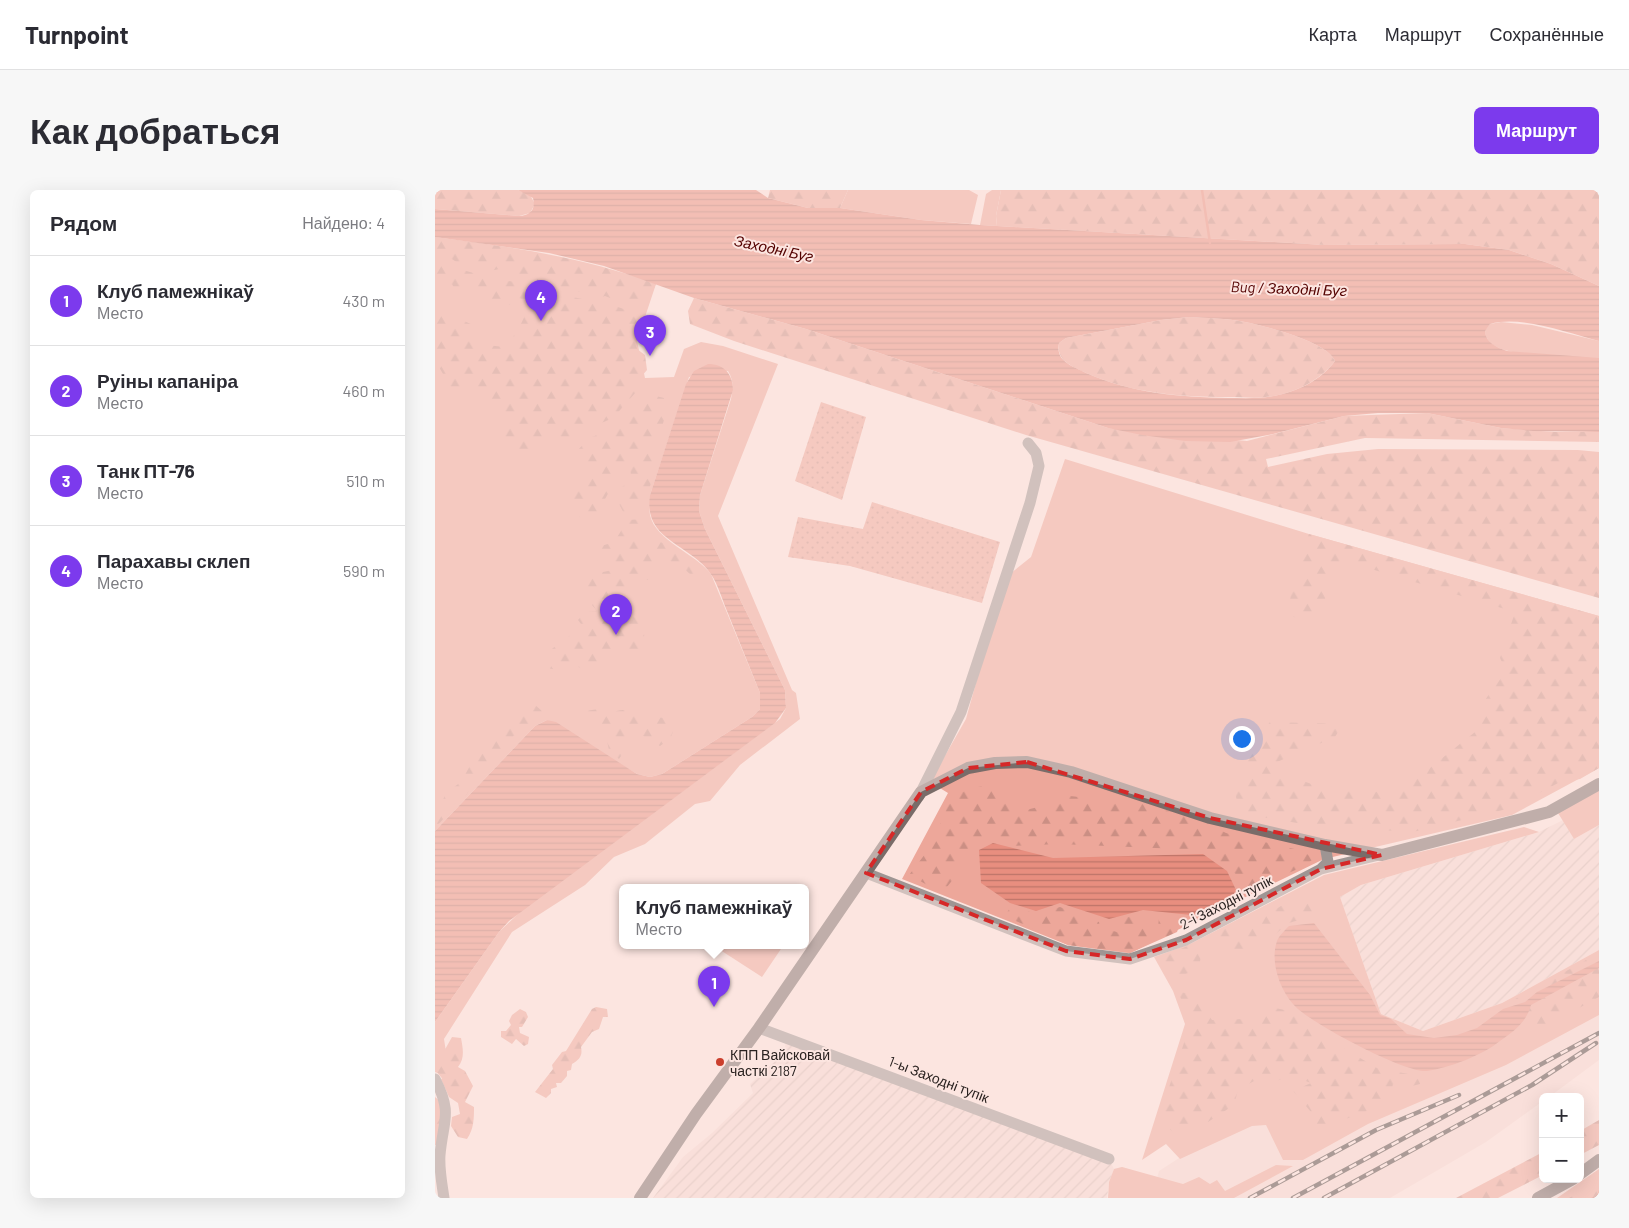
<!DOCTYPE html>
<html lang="ru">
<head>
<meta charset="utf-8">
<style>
	body { margin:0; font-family:Barlow,sans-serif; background:#f7f7f7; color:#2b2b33 }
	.controls { position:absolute; right:15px; bottom:15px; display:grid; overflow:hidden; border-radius:8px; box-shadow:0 5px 20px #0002 }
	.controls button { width:45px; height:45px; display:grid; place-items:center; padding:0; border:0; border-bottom:1px solid #e1e1e2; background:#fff; color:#2b2b33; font:25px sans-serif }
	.you { position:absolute; left:806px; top:548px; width:18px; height:18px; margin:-12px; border:4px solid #fff; border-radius:50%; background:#1a73e8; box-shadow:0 0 0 8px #1a73e833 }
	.badge { display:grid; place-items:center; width:32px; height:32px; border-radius:50%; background:#7c3aed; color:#fff; font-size:16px; font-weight:700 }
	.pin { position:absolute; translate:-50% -41px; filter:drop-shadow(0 1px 2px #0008) }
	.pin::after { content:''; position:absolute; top:26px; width:18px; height:15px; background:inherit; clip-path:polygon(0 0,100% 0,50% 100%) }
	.popup { position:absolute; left:184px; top:694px; width:190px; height:65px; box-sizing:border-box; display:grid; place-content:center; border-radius:8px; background:#fff; filter:drop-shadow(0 1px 4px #0005); font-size:16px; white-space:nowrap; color:#7c7c81 }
	.popup b { font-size:19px; color:#2b2b33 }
	.popup::after { content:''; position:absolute; left:50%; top:100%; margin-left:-10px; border:10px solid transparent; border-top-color:#fff }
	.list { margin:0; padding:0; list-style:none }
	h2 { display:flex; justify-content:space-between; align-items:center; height:65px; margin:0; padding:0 20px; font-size:21px }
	h2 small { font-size:16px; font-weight:400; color:#7c7c81 }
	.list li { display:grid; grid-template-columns:32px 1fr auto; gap:15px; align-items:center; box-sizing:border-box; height:90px; padding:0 20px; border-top:1px solid #e1e1e2 }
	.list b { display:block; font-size:19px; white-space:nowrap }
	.list p { margin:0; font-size:16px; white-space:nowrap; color:#7c7c81 }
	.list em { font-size:16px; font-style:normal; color:#7c7c81 }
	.map { position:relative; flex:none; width:1164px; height:1008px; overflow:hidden; border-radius:8px }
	header { display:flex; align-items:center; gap:30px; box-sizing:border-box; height:70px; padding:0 25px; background:#fff; border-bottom:1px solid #e1e1e2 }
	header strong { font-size:24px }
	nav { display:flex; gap:28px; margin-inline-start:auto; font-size:18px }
	.intro { display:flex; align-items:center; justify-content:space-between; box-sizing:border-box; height:120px; padding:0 30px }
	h1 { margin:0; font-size:35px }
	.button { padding:12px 22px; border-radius:8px; background:#7c3aed; color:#fff; font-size:18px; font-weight:700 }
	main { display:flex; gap:30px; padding:0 30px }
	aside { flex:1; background:#fff; border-radius:8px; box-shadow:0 5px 20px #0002 }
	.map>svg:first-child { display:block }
	.built { fill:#f7d8d2 }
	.industrial { fill:url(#industrial-furrows) }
	.green { fill:#eda79a }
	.forest { fill:url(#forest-firs) }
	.garden { fill:url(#garden-dots) }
	.water { fill:url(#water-rules); fill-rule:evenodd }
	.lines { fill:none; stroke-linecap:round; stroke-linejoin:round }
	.stream { stroke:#e88e7f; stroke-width:2.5 }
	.street { stroke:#9e9593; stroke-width:11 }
	.secondary { stroke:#796c69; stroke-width:12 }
	.rail-casing { stroke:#4b403e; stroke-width:4.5 }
	.rail { stroke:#fce5e0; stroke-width:2.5; stroke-dasharray:8; stroke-linecap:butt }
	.marked { fill:none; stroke:#d62828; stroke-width:4; stroke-dasharray:10 6; stroke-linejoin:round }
	.poi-dot { fill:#cb3f2d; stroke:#fce5e0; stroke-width:2 }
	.labels { text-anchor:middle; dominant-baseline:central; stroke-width:4; stroke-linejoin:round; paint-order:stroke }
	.street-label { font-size:14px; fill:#2a2220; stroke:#fce5e0 }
	.poi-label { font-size:14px; fill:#2a2220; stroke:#fce5e0; text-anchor:start }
	.water-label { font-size:15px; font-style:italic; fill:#540200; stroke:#fce5e0 }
</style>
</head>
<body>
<header>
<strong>Turnpoint</strong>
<nav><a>Карта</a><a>Маршрут</a><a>Сохранённые</a></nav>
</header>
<div class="intro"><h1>Как добраться</h1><a class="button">Маршрут</a></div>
<main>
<aside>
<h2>Рядом<small>Найдено: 4</small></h2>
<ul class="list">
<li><span class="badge">1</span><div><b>Клуб памежнікаў</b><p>Место</p></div><em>430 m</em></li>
<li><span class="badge">2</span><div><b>Руіны капаніра</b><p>Место</p></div><em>460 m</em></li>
<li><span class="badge">3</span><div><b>Танк ПТ-76</b><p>Место</p></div><em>510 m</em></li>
<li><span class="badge">4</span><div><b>Парахавы склеп</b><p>Место</p></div><em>590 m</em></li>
</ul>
</aside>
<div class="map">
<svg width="1164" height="1008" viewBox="0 0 1164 1008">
	<defs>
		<pattern id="industrial-furrows" width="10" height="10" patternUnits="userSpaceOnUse" patternTransform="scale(1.25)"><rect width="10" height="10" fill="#f7d8d2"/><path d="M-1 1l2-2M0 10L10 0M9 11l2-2" fill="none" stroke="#d4b9b4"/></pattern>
		<pattern id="forest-firs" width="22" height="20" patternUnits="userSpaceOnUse" patternTransform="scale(1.25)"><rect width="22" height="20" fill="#eda79a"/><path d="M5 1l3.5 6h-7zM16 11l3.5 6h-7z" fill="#cb8f84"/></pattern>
		<pattern id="garden-dots" width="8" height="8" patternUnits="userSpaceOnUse" patternTransform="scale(1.25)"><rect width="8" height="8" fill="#eda79a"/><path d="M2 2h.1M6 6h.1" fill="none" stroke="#cb8f84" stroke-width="1.8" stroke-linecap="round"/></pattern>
		<pattern id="water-rules" width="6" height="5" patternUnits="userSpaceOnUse" patternTransform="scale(1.25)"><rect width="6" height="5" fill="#e88e7f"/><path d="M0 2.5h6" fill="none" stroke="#bc7468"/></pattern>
	</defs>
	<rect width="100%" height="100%" fill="#fce5e0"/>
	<path class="built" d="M1164,812V870L1114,907H1108V911L1051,952L955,1008H673L679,979L687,977L722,988L724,981L809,926Z"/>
	<path class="industrial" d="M1128,630L1139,649L1164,635V760L1067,813L988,841L946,824L905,707L926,695L1104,642Z
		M351,851L674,969L679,979L674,992L672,1008H218L248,967L277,943L318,903L315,894L349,863Z"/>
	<path class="green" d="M413,0H534L543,5L536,34L486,30L405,18Z
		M557,0H566L561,26L562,36L545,35L551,4Z
		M0,47L200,86L221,94L202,151L210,188L239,187L249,159L266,152L288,156L343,174L283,326L357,500L361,503L365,529L305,575L275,611L260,614L210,654L179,667L150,695L77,742L9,849L17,900L0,880V832L64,742L86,721L345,529L351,518L350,500L270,339L264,321L265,305L296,209C298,198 299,191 293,181L254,187L215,305C215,312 214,319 215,325C220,350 261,364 276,384L325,503V519L317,527L227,584L215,587L202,584L112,530L100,536L0,641Z
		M1066,132L1097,135L1164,151V168C1142,168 1077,167 1060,156C1054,153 1050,147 1050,140L1055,134Z
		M630,269L874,344L1164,426V578L1077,625L889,669L695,763L633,755L467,689L513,603L495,592L531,529L570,388L596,367Z
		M1164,600V635L1139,649L1123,623Z
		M1089,637L1104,642L926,695L905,707L946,824L988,841L1067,813L1164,760V825L1071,875L933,934L868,970H848L831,935L817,936L745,969L731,954L707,970L750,834L738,801L719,767L755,754L889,685Z
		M279,756H348L327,787Z
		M841,975L858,976L799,1008H673L674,992L679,979L687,977L748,994L764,987L775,994L782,990L790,1001Z
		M1164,979V1008H1122Z"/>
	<path class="forest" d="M0,0H83L95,5L100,14L95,23L84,26L0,19Z
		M335,0H413L405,18H373L333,8Z
		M566,0H1164V96L1116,74L1074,60L1030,54L889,55L562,36L561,26Z
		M0,47C77,57 148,67 221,94L212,112L196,116L170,106L167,107L158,102H127L125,96L102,92V87L86,89L82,85L70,84L64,79L51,82L46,78L39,80L34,75L27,76L14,67L4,70L0,68Z
		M0,72L49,86L57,93C80,86 110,100 133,106C158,112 181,113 204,126L207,135L202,139L204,143L200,150L202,159L210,165L212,180L206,187L209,193L178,228L127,250L124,244L114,248L102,257L97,255L92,261L73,262L67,259L64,250L74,237L73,226L67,225L60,216L48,213L46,206L55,204L56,197L35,200L26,204L16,198L0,170V123L20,127L38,135L39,154L71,157L84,138L94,117L85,108L74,115L52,108L47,101L40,99L21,102L17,94L10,99L0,98Z
		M259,108L371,139L673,238L812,251L909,226L992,223L1066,238L1120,242H1164V252L930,248L831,269L833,277L892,264L943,259L1143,260L1164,262V408L591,245L299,151L255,134L253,121Z
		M753,127C772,128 791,128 810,132C830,136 893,152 900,171C884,191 863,201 839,206C824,209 807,207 793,207C743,207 697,203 651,183C637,176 621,171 624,153L631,148L726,130Z
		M217,205L229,208L231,224L220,258L226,265L207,319L199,320L191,327L184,314L183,299L197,291L193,267L169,311L166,325L149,331L134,317L131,308L148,295L153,283L149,274L141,272L145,270L142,261L154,248L176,240L191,226L200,225L195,221L199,213Z
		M208,329L213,338L203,344C214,354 219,349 231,354C244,360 265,373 273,384H255L247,377L238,378L237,372L223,370L222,379L217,382L219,389L210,390L205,397L191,400L187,416C206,432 212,431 208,459L188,463L163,458L172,465V474C159,481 152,485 140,474L126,481L113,478V462C125,452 137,446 146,434L143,430L150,422L162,421L157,415L161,409H155L148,396L158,384L178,380L177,377L162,372L163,357L179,352L193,330Z
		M874,344L1164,426V578L1145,589L1125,592L1076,618L978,642L879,636L816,625L802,611L797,591L816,587L809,565L835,532L908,534L900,547L842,572L855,586L879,595L962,604L1040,542L1042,521L1071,481L1065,468L1080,422L906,370L890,387H876L888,399L892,416L869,431L854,425L856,399L867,383L864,368Z
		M105,505L99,514L107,521C103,533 91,544 78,546L80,552L74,559H67L69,565L57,578L50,577C39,589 34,610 17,615L13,624L0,638V619L4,617L12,602L26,592L36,574L55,553L60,552L58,549L85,522L96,506Z
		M163,519L175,524C189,516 197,521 208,530L217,526L234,529L238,542L235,549L225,556L203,543L196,548V555H184L190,560L184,569L174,560L172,551L182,540L176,536L167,541L161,535L167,529L158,528L151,521Z
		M546,596L569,599L579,623L619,613L626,605L707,614L761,628L791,643L868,661L879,669L865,678L807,703L802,685L769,660L624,654L577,656L559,648L534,657L520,687L507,703L474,685L497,655L518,602H527Z
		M871,707L889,712C874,740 875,725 854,733C849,735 845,741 841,744L825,743L823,759L810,764L776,750L768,758L763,780L744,786L731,777L728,767L794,737L818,733L846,716Z
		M576,716L602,724L625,717L664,732L665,737L685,743L684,751L696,744L686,729L704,724L714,726L710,740L717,744L723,739L724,727L746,731L742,742L695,763L633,755L570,726Z
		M1164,763V807L1106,839L1091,834L1073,813Z
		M743,802L759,804L777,830L808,829L840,818L855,821L885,847L893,849L942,878L984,886L985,894L969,898L958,894C957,897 957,902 955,905C948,920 898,933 882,937L876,922L858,901L876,893L855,885L829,897L819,891L803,900L799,915L773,932L755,926L754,940L743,948L724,927L756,832Z
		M161,817L172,819L173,827H168L164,839L157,842L146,857C148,866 144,870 137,874L136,880L132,881V886L126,893H121L122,897L116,899V903L111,908L100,902L118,879L117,875L127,862L131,861L157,819Z
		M85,819L91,822L93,827L87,837H84L85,843L94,847L93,854L89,856L81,849L77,854L66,847V841H71L76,835L74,831L77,825Z
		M17,847L26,848C28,859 30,868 23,877L30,881L38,896L30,912L39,917C39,928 39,939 32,949L23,947L16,936L17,927L25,924L23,913L14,907L6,889L11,886L0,882L1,867L8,863Z
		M0,907L7,913L3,955H0Z
		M1164,930V955L1145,965V941Z
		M1108,962V985L1063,1008H1021Z
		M1164,991V1008H1134Z"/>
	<path class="garden" d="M386,212L431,227L407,310L360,291Z
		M437,312L565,352L547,413L415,376L353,367L363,327L428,339Z"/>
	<path class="water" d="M83,0H321L333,8L373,18H405L486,30L545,35L889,55L1030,54L1074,60L1116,74L1164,96V151C1133,143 1086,125 1055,134L1050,141C1051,153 1061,157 1072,161L1164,168V242L1098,241L1066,238L992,223H943L909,226L838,244L795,252L750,251L707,245L673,238L371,139L259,108L169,76L114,63L0,47V19L84,26C95,25 101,20 98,8ZM753,127C772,128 791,128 810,132C830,136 893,152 900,171C885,191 863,201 839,206C824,209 807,208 793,208C743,207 697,203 651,183C637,176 620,171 624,153L631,148L726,130Z
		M273,174C289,174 298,184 298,200L265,305L264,321L270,339L350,500L351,518L340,533L74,731L64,742L0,832V641L100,536L112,530L121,532L202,584L215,587L227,584L317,527L325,519V503C314,476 303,448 292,421C286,407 282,390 272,379C250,353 208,348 215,305L251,194L259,181Z
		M558,653L618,668L768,664L792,681L801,700L793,713L778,721L756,725L708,720L674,729L625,713L601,721L575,713L546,693L544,660Z
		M879,733L935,805L945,825L956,829L972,844L999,848L1022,845L1042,838L1068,819L1090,812L1102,802L1164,771V778L1096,815C1091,833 1079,841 1065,851C1048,865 1014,878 992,881C971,884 871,831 858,814C844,798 835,771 842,751C844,746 850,740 854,736Z"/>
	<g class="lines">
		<path class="stream" d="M767,0L775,53"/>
		<path class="street" d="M484,606L526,522L595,313L604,276L601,263L593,253
			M886,679L893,672L890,655
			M431,683L631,761L695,769L751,750L886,679L944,665
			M324,838L674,969
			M0,889C18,924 8,930 5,965C4,979 7,994 9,1008"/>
		<path class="secondary" d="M1145,984L1164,970
			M205,1008L261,924L324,838L486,602L533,578L560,573L592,572L636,582L775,628L890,655L947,665L1114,622L1164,594
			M1103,1008L1138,989"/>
		<g class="rail-casing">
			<path id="rail" d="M815,1008L941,940L1024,905
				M858,1008L1164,843
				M889,1008L1097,895L1161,853"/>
		</g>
		<use href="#rail" class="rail"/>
	</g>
	<path d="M0 0H1164V1008H0ZM592,572L775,628L947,665L886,679L751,750L695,769L631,761L431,683L486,602L533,578Z" fill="#fce5e0" fill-opacity=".55" fill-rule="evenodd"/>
	<path class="marked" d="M592,572L775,628L947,665L886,679L751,750L695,769L631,761L431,683L486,602L533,578Z"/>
	<circle class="poi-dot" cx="285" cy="872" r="5"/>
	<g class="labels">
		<g class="street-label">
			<text transform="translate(791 712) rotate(-27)">2-і Заходні тупік</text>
			<text transform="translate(504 889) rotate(21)">1-ы Заходні тупік</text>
		</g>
		<g class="poi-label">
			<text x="295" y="864">КПП Вайсковай<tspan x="295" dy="16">часткі 2187</tspan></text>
		</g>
		<g class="water-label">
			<text transform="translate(339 58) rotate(12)">Заходні Буг</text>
			<text transform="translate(854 98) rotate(2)">Bug / Заходні Буг</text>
		</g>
	</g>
</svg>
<div class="controls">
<button>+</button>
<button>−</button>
</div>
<div class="you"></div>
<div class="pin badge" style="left:279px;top:817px">1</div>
<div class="popup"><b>Клуб памежнікаў</b>Место</div>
<div class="pin badge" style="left:181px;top:445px">2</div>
<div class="pin badge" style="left:215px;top:166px">3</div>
<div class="pin badge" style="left:106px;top:131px">4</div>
</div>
</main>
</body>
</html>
